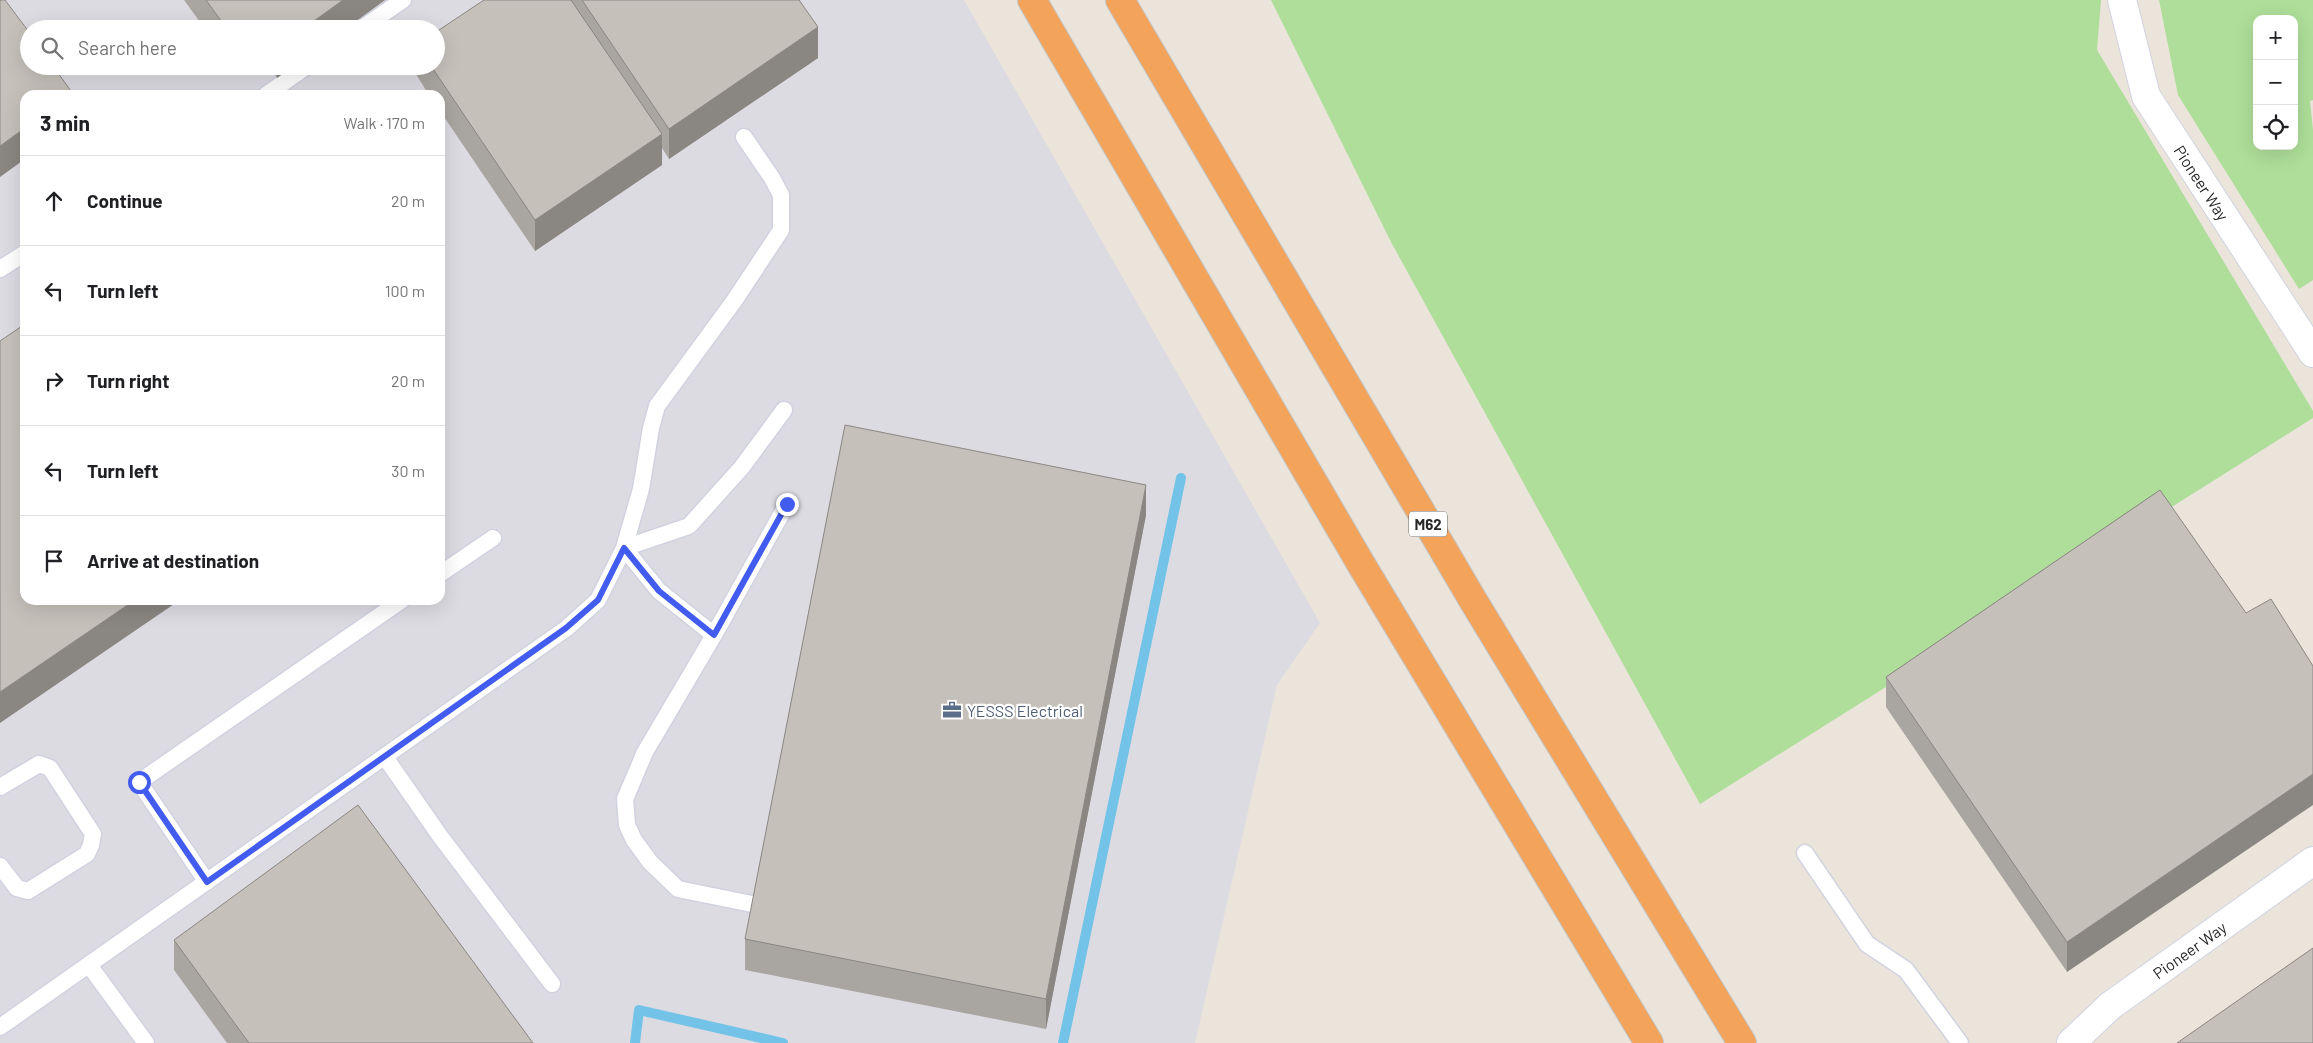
<!DOCTYPE html>
<html lang="en">
<head>
<meta charset="utf-8">
<style>
	body { margin:0; font-family:Barlow,sans-serif; background:#f6f6f6; color:#202124 }
	.controls { position:absolute; right:15px; top:15px; display:grid; overflow:hidden; border-radius:10px; box-shadow:0 5px 20px #0002 }
	.controls button { width:45px; height:45px; display:grid; place-items:center; padding:0; border:0; border-bottom:1px solid #e0e0e0; background:#fff; color:#202124; font:25px sans-serif }
	.stop { position:absolute; width:15px; height:15px; margin:-11px; border:4px solid #425cef; border-radius:50%; background:#fff }
	.stop.end { background:#425cef; border-color:#fff; box-shadow:0 1px 5px #0008 }
	.list { margin:0; padding:0; list-style:none }
	h2 { display:flex; justify-content:space-between; align-items:center; height:65px; margin:0; padding:0 20px; font-size:21px }
	h2 small { font-size:16px; font-weight:400; color:#757577 }
	.list li { display:grid; grid-template-columns:32px 1fr auto; gap:15px; align-items:center; box-sizing:border-box; height:90px; padding:0 20px; border-top:1px solid #e0e0e0 }
	.list b { display:block; font-size:19px; white-space:nowrap }
	.list em { font-size:16px; font-style:normal; color:#757577 }
	.icon { flex:none; width:28px; height:28px; fill:none; stroke:currentColor; stroke-width:2; stroke-linecap:round; stroke-linejoin:round }
	.map { position:relative; flex:none; width:2313px; height:1043px; overflow:hidden }
	.search { position:absolute; background:#fff; box-shadow:0 5px 20px #0002; left:20px; top:20px; width:425px; height:55px; display:flex; align-items:center; gap:12px; box-sizing:border-box; padding:0 18px; border-radius:28px; color:#757577; font-size:19px }
	.panel { position:absolute; background:#fff; box-shadow:0 5px 20px #0002; left:20px; top:90px; width:425px; height:515px; border-radius:15px }
	.map>svg:first-child { display:block }
	.industrial { fill:#dddbe2; fill-rule:evenodd }
	.green { fill:#aede99; fill-rule:evenodd }
	.lines { fill:none; stroke-linecap:round; stroke-linejoin:round }
	.stream { stroke:#72c3e7; stroke-width:10 }
	.lane-casing { stroke:#d0d2e0; stroke-width:19 }
	.street-casing { stroke:#d0d2e0; stroke-width:30 }
	.highway-casing { stroke:#c3c3c3; stroke-width:30 }
	.lane { stroke:#fff; stroke-width:16 }
	.street { stroke:#fff; stroke-width:28 }
	.highway { stroke:#f4a35b; stroke-width:28 }
	.wall { fill:#a9a5a0 }
	.shaded-wall { fill:#8a8682 }
	.building { fill:#c5c0ba; stroke:#8a8682 }
	.route { stroke:#425cef; stroke-width:6 }
	.labels { text-anchor:middle; dominant-baseline:central; stroke-width:4.5; stroke-linejoin:round; paint-order:stroke }
	.shield { fill:#fff; stroke:#686868; stroke-width:1 }
	.shield-label { font-size:15px; font-weight:bold; fill:#282828 }
	.street-label { font-size:16px; fill:#282828; stroke:#fff }
	.service-label { font-size:16px; fill:#4e5e75; stroke:#fff; text-anchor:start }
</style>
</head>
<body>
<div class="map">
<svg width="2313" height="1043" viewBox="0 0 2313 1043">
	<rect width="100%" height="100%" fill="#eae4da"/>
	<path class="industrial" d="M0,0H964L1320,623L1277,685L1195,1043H0ZM29,29H436V66H29ZM25,95H440V600H25Z"/>
	<path class="green" d="M1271,0H2101L2097,50L2313,411V418L1700,804L1391,242Z
		M2159,0H2313V100L2310,101L2313,130V280L2299,289L2178,95ZM2257,19H2294V146H2257Z"/>
	<g class="lines">
		<path class="stream" d="M635,1043L639,1010L783,1043
			M1063,1043L1181,478"/>
		<g class="lane-casing">
			<path id="lane" d="M361,29L403,0
				M266,95L307,66
				M0,269L25,253
				M440,574L493,538
				M714,635L787,504
				M385,757L440,836L552,984
				M0,787L39,764L50,768L93,834L91,845L87,854L28,891L17,888L0,866
				M1805,853L1867,944L1906,970L1960,1043
				M207,882L139,782L402,600
				M757,905L678,889L650,862L634,840L627,825L625,799L645,752L714,635L659,591L624,548L689,526L742,467L784,410
				M89,965L146,1043
				M0,1027L567,628L598,600L624,548L641,489L651,428L657,406L734,301L781,230V195L772,178L744,137"/>
		</g>
		<g class="street-casing">
			<g id="street">
				<path id="s1" d="M2122,0L2146,96L2313,353"/>
				<path id="s2" d="M2071,1043L2110,1006L2313,861"/>
			</g>
		</g>
		<g class="highway-casing">
			<path id="highway" d="M1032,0L1361,564L1649,1043
				M1120,0L1474,602L1742,1043"/>
		</g>
		<use href="#lane" class="lane"/>
		<use href="#street" class="street"/>
		<use href="#highway" class="highway"/>
	</g>
	<path class="wall" d="M184,0H385L345,29H205Z
		M484,0H799L818,58L669,159L662,148V165L535,251L440,111V95H429L417,76V66H436Z
		M269,66H293L277,78Z
		M2160,490L2067,972L1886,707V677Z
		M1146,515L1046,1029L745,970V939Z
		M174,940L533,1043H227L174,970Z"/>
	<path class="shaded-wall" d="M343,0H385L345,29H303Z
		M258,21V29H247Z
		M818,27V58L669,159V129Z
		M277,66H293L277,78Z
		M25,128V159L0,177V146Z
		M662,134V165L535,251V220Z
		M1146,485V515L1046,1029V999Z
		M135,600H180L0,723V692Z
		M2313,774V805L2067,972V942Z"/>
	<path class="building" d="M0,0H5L29,32V66H53L73,94L71,95H25V128L0,146Z
		M206,0H343L303,29H264L258,21L247,29H227Z
		M484,0H571L662,134L535,220L431,66H436V32Z
		M582,0H799L818,27L669,129Z
		M25,324V600H135L0,692V341Z
		M845,425L1146,485L1046,999L745,939Z
		M2160,490L2246,613L2271,599L2313,666V774L2067,942L1886,677Z
		M358,805L533,1043H249L174,940Z
		M2313,948V1043H2177Z"/>
	<g class="lines">
		<path class="route" d="M139,782L207,882L566,628L598,600L624,548L659,591L714,635L787,504"/>
	</g>
	<defs>
		<g id="office-bare" transform="scale(1.5)"><path d="M-6-3h4V-5.5h4V-3h4V5H-6ZM-1-4.5V-3h2v-1.5ZM-6 0V1H6V0Z" fill="#5c6f8a" stroke="#fff" stroke-width="2.5" paint-order="stroke"/></g>
	</defs>
	<g fill-rule="evenodd">
		<use href="#office-bare" x="952" y="710"/>
	</g>
	<g class="labels">
		<rect class="shield" x="1409" y="511.5" width="38" height="25" rx="4"/>
		<g class="shield-label">
			<text x="1428" y="524">M62</text>
		</g>
		<g class="street-label">
			<text stroke="none"><textPath href="#s1" startOffset="202">Pioneer Way</textPath></text>
			<text stroke="none"><textPath href="#s2" startOffset="151">Pioneer Way</textPath></text>
		</g>
		<g class="service-label">
			<text x="967" y="710">YESSS Electrical</text>
		</g>
	</g>
</svg>
<div class="controls">
<button>+</button>
<button>−</button>
<button><svg class="icon" aria-label="locate" viewBox="0 0 24 24"><circle cx="12" cy="12" r="6"/><path d="M12 2v4M12 18v4M2 12h4M18 12h4"/></svg></button>
</div>
<div class="stop" style="left:139px;top:782px"></div>
<div class="stop end" style="left:787px;top:504px"></div>
<div class="search"><svg class="icon" aria-label="search" viewBox="0 0 24 24"><circle cx="10" cy="10" r="6"/><path d="M15 15l6 6"/></svg>Search here</div>
<section class="panel">
<h2>3 min<small>Walk · 170 m</small></h2>
<ul class="list">
<li><svg class="icon" aria-label="ahead" viewBox="0 0 24 24"><path d="M12 20V5M6 11l6-6 6 6"/></svg><div><b>Continue</b></div><em>20 m</em></li>
<li><svg class="icon" aria-label="left" viewBox="0 0 24 24"><path d="M17 20v-9H6M10 6l-5 5 5 5"/></svg><div><b>Turn left</b></div><em>100 m</em></li>
<li><svg class="icon" aria-label="right" viewBox="0 0 24 24"><path d="M7 20v-9h11M14 6l5 5-5 5"/></svg><div><b>Turn right</b></div><em>20 m</em></li>
<li><svg class="icon" aria-label="left" viewBox="0 0 24 24"><path d="M17 20v-9H6M10 6l-5 5 5 5"/></svg><div><b>Turn left</b></div><em>30 m</em></li>
<li><svg class="icon" aria-label="arrive" viewBox="0 0 24 24"><path d="M6 21V4h12l-3 4 3 4H6"/></svg><div><b>Arrive at destination</b></div></li>
</ul>
</section>
</div>
</body>
</html>
